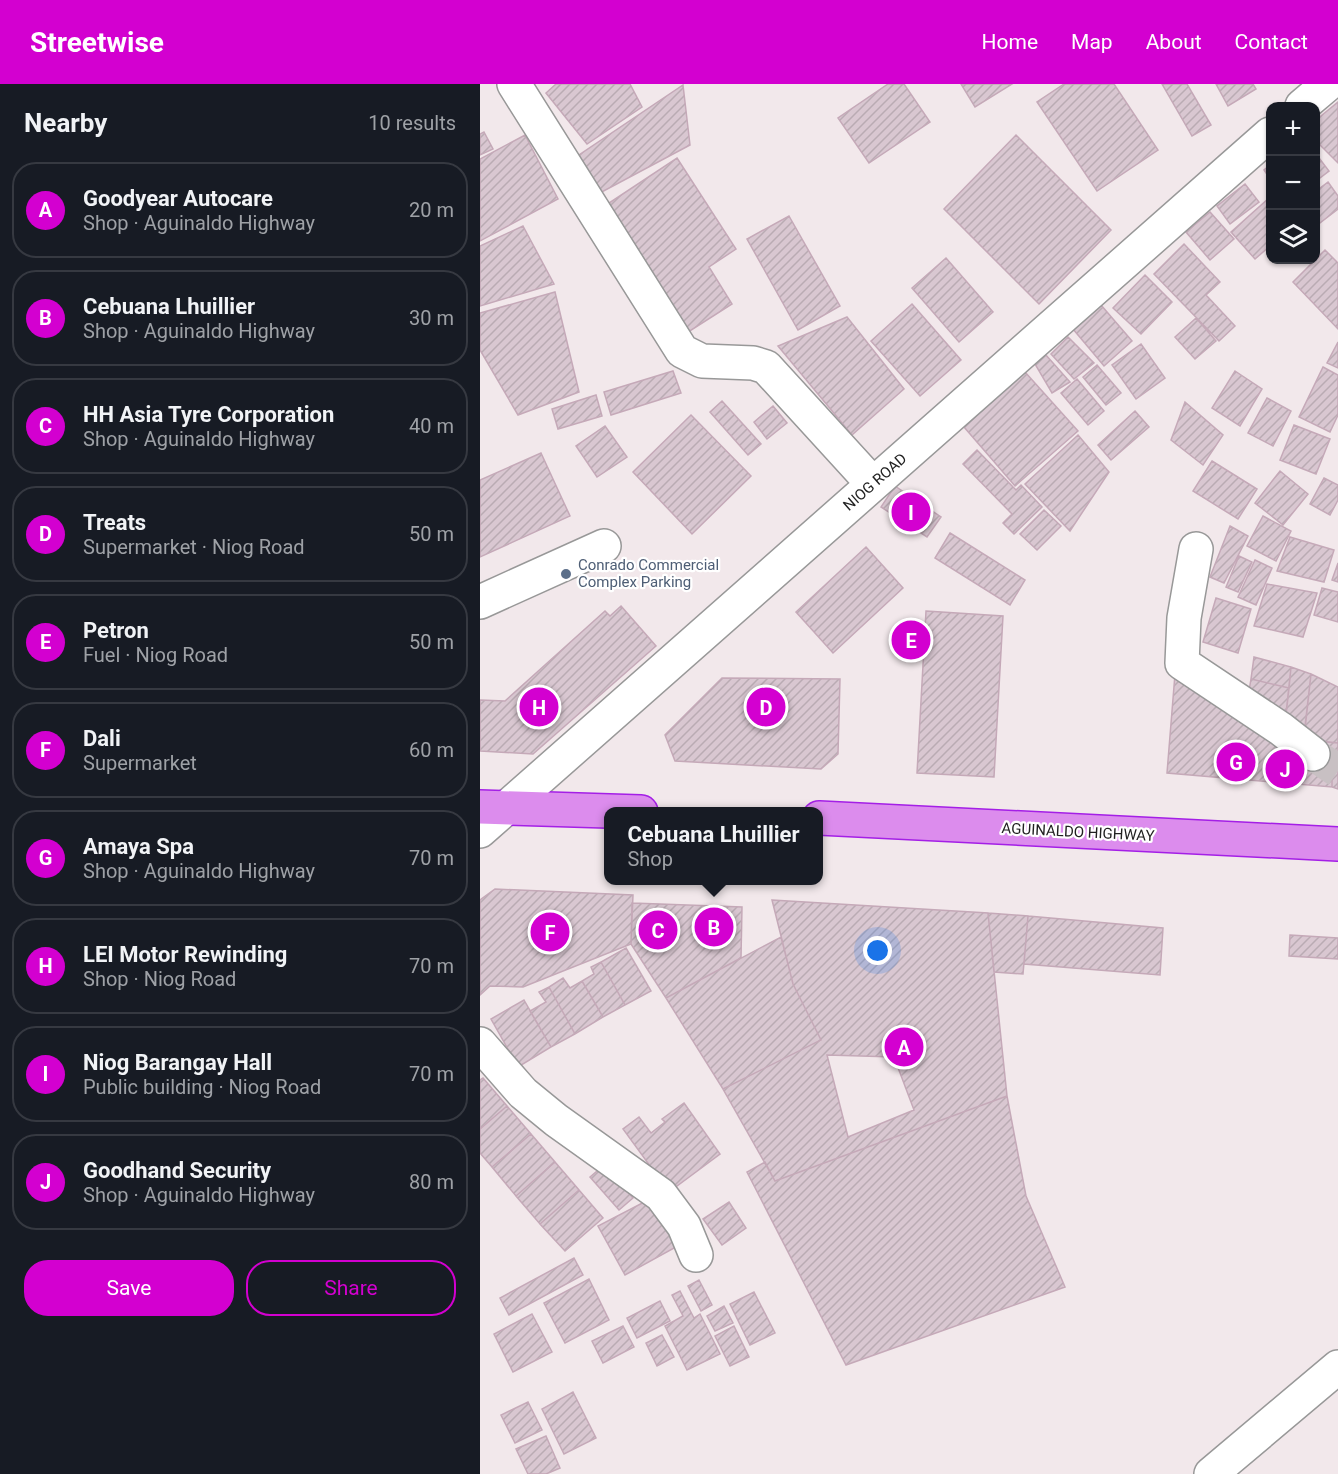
<!DOCTYPE html>
<html lang="en">
<head>
<meta charset="utf-8">
<style>
	body { margin:0; font-family:Roboto,sans-serif; background:#20242c; color:#f1f3f6 }
	.controls { position:absolute; right:18px; top:18px; display:grid; overflow:hidden; border-radius:12px; box-shadow:0 2px 4px #0004 }
	.controls button { width:54px; height:54px; display:grid; place-items:center; padding:0; border:0; border-bottom:2px solid #363941; background:#171b24; color:#f1f3f6; font:30px sans-serif }
	.you { position:absolute; left:398px; top:867px; width:21px; height:21px; margin:-15px; border:4px solid #fff; border-radius:50%; background:#1a73e8; box-shadow:0 0 0 9px #1a73e833 }
	.badge { display:grid; place-items:center; width:39px; height:39px; border-radius:50%; background:#d300d0; color:#fff; font-size:20px; font-weight:700 }
	.pin { position:absolute; translate:-50% -50%; border:3px solid #fff; box-shadow:0 2px 6px #0006 }
	.popup { position:absolute; left:124px; top:723px; width:219px; height:78px; box-sizing:border-box; display:grid; place-content:center; border-radius:12px; background:#171b24; filter:drop-shadow(0 2px 4px #0005); font-size:20px; white-space:nowrap; color:#9ea1a6 }
	.popup b { font-size:22px; color:#f1f3f6 }
	.popup::after { content:''; position:absolute; left:50%; top:100%; margin-left:-12px; border:12px solid transparent; border-top-color:#171b24 }
	.list { margin:0; padding:0; list-style:none }
	h2 { display:flex; justify-content:space-between; align-items:center; height:78px; margin:0; padding:0 24px; font-size:26px }
	h2 small { font-size:20px; font-weight:400; color:#9ea1a6 }
	.list li { display:grid; grid-template-columns:39px 1fr auto; gap:18px; align-items:center; box-sizing:border-box; height:96px; margin:0 12px 12px; padding:0 12px; border:2px solid #363941; border-radius:24px }
	.list b { display:block; font-size:22px; white-space:nowrap }
	.list p { margin:0; font-size:20px; white-space:nowrap; color:#9ea1a6 }
	.list em { font-size:20px; font-style:normal; color:#9ea1a6 }
	.actions { display:flex; gap:12px; padding:18px 24px }
	.actions a { flex:1; padding:14px 0; border:2px solid #d300d0; border-radius:24px; text-align:center; font-size:21px; color:#d300d0 }
	.actions .main { background:#d300d0; color:#fff }
	.icon { flex:none; width:33px; height:33px; fill:none; stroke:currentColor; stroke-width:2; stroke-linecap:round; stroke-linejoin:round }
	.map { position:relative; flex:none; width:858px; height:1390px; overflow:hidden }
	header { display:flex; align-items:center; gap:36px; box-sizing:border-box; height:84px; padding:0 30px; background:#d300d0; color:#fff }
	header strong { font-size:28px }
	nav { display:flex; gap:33px; margin-inline-start:auto; font-size:21px }
	main { display:flex }
	aside { flex:1; background:#171b24 }
	.map>svg:first-child { display:block }
	.building { fill:url(#building-hatch); stroke:#c5a9b8; stroke-width:1.5; fill-rule:evenodd }
	.lines { fill:none; stroke-linecap:round; stroke-linejoin:round }
	.minor-tunnel { stroke:#c8c0c3; stroke-width:33; stroke-dasharray:33 16; stroke-linecap:butt }
	.minor-casing { stroke:#989898; stroke-width:36 }
	.highway-casing { stroke:#a41fe6; stroke-width:36 }
	.minor { stroke:#fff; stroke-width:33 }
	.highway { stroke:#dc8ced; stroke-width:33 }
	.service-dot { fill:#5c6f8a; stroke:#fff; stroke-width:2 }
	.labels { text-anchor:middle; dominant-baseline:central; stroke-width:4.5; stroke-linejoin:round; paint-order:stroke }
	.street-label { font-size:15px; fill:#212121; stroke:#fff }
	.service-label { font-size:15px; fill:#4e5e75; stroke:#fff; text-anchor:start }
</style>
</head>
<body>
<header>
<strong>Streetwise</strong>
<nav><a>Home</a><a>Map</a><a>About</a><a>Contact</a></nav>
</header>
<main>
<aside>
<h2>Nearby<small>10 results</small></h2>
<ul class="list">
<li><span class="badge">A</span><div><b>Goodyear Autocare</b><p>Shop · Aguinaldo Highway</p></div><em>20 m</em></li>
<li><span class="badge">B</span><div><b>Cebuana Lhuillier</b><p>Shop · Aguinaldo Highway</p></div><em>30 m</em></li>
<li><span class="badge">C</span><div><b>HH Asia Tyre Corporation</b><p>Shop · Aguinaldo Highway</p></div><em>40 m</em></li>
<li><span class="badge">D</span><div><b>Treats</b><p>Supermarket · Niog Road</p></div><em>50 m</em></li>
<li><span class="badge">E</span><div><b>Petron</b><p>Fuel · Niog Road</p></div><em>50 m</em></li>
<li><span class="badge">F</span><div><b>Dali</b><p>Supermarket</p></div><em>60 m</em></li>
<li><span class="badge">G</span><div><b>Amaya Spa</b><p>Shop · Aguinaldo Highway</p></div><em>70 m</em></li>
<li><span class="badge">H</span><div><b>LEI Motor Rewinding</b><p>Shop · Niog Road</p></div><em>70 m</em></li>
<li><span class="badge">I</span><div><b>Niog Barangay Hall</b><p>Public building · Niog Road</p></div><em>70 m</em></li>
<li><span class="badge">J</span><div><b>Goodhand Security</b><p>Shop · Aguinaldo Highway</p></div><em>80 m</em></li>
</ul>
<div class="actions"><a class="main">Save</a><a>Share</a></div>
</aside>
<div class="map">
<svg width="858" height="1390" viewBox="0 0 858 1390">
	<defs>
		<pattern id="building-hatch" width="6" height="6" patternUnits="userSpaceOnUse" patternTransform="scale(1.5)"><rect width="6" height="6" fill="#d9c7d1"/><path d="M-1 1l2-2M0 6l6-6M5 7l2-2" fill="none" stroke="#baabb3"/></pattern>
	</defs>
	<rect width="100%" height="100%" fill="#f2e8eb"/>
	<path class="building" d="M76,0H150L162,23L107,60L66,9Z
		M408,0H424L450,38L389,79L358,34Z
		M481,0H532L495,23Z
		M584,0H634L678,66L617,107L557,18Z
		M682,0H707L731,41L712,52Z
		M736,0H773L776,5L748,22Z
		M203,1L210,61L118,110L96,73Z
		M858,18V79L836,57V36Z
		M4,48L13,65L0,71V50Z
		M45,51L78,115L0,157V75Z
		M536,51L631,146L559,220L464,125Z
		M836,70L849,87L836,97Z
		M197,74L256,165L229,183L252,220L202,252L120,125Z
		M790,81V95L784,86Z
		M848,98L858,112V125L836,142V107Z
		M765,100L779,118L750,140L737,122Z
		M788,115L790,118V162L775,175L751,148Z
		M730,128L754,155L730,176L706,148Z
		M309,132L360,222L318,246L267,155Z
		M43,142L74,200L0,222V162Z
		M704,160L740,198L726,211L755,242L739,257L674,190Z
		M845,166L858,179V245L813,198Z
		M466,174L513,228L479,258L432,204Z
		M665,191L692,218L661,250L633,224Z
		M75,208L99,308L38,331L0,266V229Z
		M432,220L481,276L440,312L391,257Z
		M621,221L652,257L624,282L593,245Z
		M367,233L424,305L372,351L298,262Z
		M716,234L736,257L715,275L695,253Z
		M588,253L614,279L594,295L571,270Z
		M858,258V284L847,279Z
		M661,260L685,294L656,315L632,281Z
		M565,270L590,298L572,309L552,275Z
		M617,281L641,309L626,321L603,293Z
		M843,283L858,291V331L850,348L819,333Z
		M193,287L201,309L131,331L124,308Z
		M755,287L782,305L760,342L732,324Z
		M545,288L598,347L535,402L484,343Z
		M597,295L624,327L608,341L581,309Z
		M116,311L122,332L78,345L72,325Z
		M787,314L811,327L793,362L768,349Z
		M242,317L281,360L268,371L230,328Z
		M705,318L743,351L723,381L691,356Z
		M293,322L307,339L287,355L274,338Z
		M655,327L669,343L631,376L618,361Z
		M211,331L271,392L212,450L153,388Z
		M814,341L850,355L836,390L800,376Z
		M125,342L147,373L117,393L96,362Z
		M598,351L629,388L590,447L545,400Z
		M497,366L536,406L541,401L562,423L534,450L523,439L532,430L483,380Z
		M61,369L90,432L0,473V396Z
		M732,377L777,405L758,435L713,407Z
		M800,387L828,410L803,441L775,419Z
		M844,394L858,401V416L850,431L830,420Z
		M415,402L461,433L447,453L401,423Z
		M564,426L581,442L557,466L540,450Z
		M783,432L811,447L796,477L767,462Z
		M750,442L768,452L744,499L730,493Z
		M470,449L545,496L530,521L455,474Z
		M810,453L854,466L844,498L797,487Z
		M386,463L423,504L353,569L316,528Z
		M759,472L772,478L758,508L746,503Z
		M775,476L792,484L776,521L758,513Z
		M858,479V498L852,496Z
		M787,500L837,509L823,553L774,542Z
		M842,504L858,508V538L834,531Z
		M736,514L771,525L758,569L723,558Z
		M141,522L176,562L53,670L0,667V616L25,617L125,527L130,532Z
		M446,527L523,532L514,693L437,689Z
		M774,573L811,583L809,604L771,595Z
		M811,583L831,590L825,642L805,639Z
		M695,590L852,691V703L687,689Z
		M831,590L858,603V659L824,655Z
		M242,594L360,595L358,670L341,685L195,677L185,651Z
		M771,595L809,604L806,631L768,613Z
		M834,657L858,659V705L852,703V691L832,679Z
		M15,805L153,811L151,860L43,903L10,902L0,911V816Z
		M292,816L508,829L527,1012L295,1097L243,1005L341,956L313,900ZM347,971L414,973L434,1026L368,1053Z
		M152,819L262,823L261,874L186,914L151,860Z
		M508,829L548,832L543,890L514,888Z
		M548,832L683,844L680,891L544,880Z
		M810,851L858,854V875L809,872Z
		M301,853L313,900L341,956L243,1005L186,914Z
		M146,864L171,907L145,921L121,878Z
		M121,878L145,921L123,933L102,897L114,890L111,883Z
		M83,894L90,904L102,897L123,933L95,950L69,903Z
		M69,903L95,950L71,963L50,927L66,918L59,908Z
		M44,916L71,963L38,983L11,935Z
		M3,994L27,1022L0,1045V996Z
		M527,1012L546,1112L585,1203L366,1281L267,1088L285,1078L295,1097Z
		M204,1019L240,1070L189,1108L143,1045L159,1033L171,1049L185,1038L182,1035Z
		M27,1022L51,1050L12,1083L0,1069V1045Z
		M51,1050L75,1078L36,1112L12,1083Z
		M75,1078L99,1106L60,1140L36,1112Z
		M124,1081L153,1114L139,1126L110,1093Z
		M99,1106L123,1134L85,1167L60,1140Z
		M170,1115L196,1163L145,1191L118,1142Z
		M249,1118L266,1144L242,1161L223,1135Z
		M94,1174L103,1191L29,1231L20,1214Z
		M109,1195L129,1236L85,1259L64,1219Z
		M219,1196L232,1221L221,1227L208,1202Z
		M200,1207L214,1234L220,1230L240,1270L207,1286L185,1242L203,1232L192,1211Z
		M274,1208L295,1249L270,1261L250,1220Z
		M180,1217L190,1237L157,1254L147,1234Z
		M244,1222L253,1239L235,1247L227,1232Z
		M52,1230L72,1268L33,1288L14,1250Z
		M143,1242L154,1263L123,1279L112,1257Z
		M254,1242L269,1273L250,1282L235,1252Z
		M182,1251L194,1273L177,1282L166,1259Z
		M93,1308L116,1354L84,1370L62,1325Z
		M48,1318L62,1346L35,1359L21,1331Z
		M66,1352L80,1384L66,1390H48L36,1365Z"/>
	<g class="lines">
		<path class="minor-tunnel" d="M833,670L858,687"/>
		<g class="minor-casing">
			<path id="minor" d="M34,0L202,267L222,277L273,279L286,283L393,400
				M822,22L848,0
				M716,465L704,534L702,579L801,645L833,670
				M0,518L124,462
				M0,747L790,50
				M0,960L43,1009L76,1036L181,1111L204,1142L216,1171
				M731,1390L858,1283"/>
		</g>
		<g class="highway-casing">
			<path id="highway" d="M0,723L161,728
				M339,734L858,760"/>
		</g>
		<use href="#minor" class="minor"/>
		<use href="#highway" class="highway"/>
	</g>
	<circle class="service-dot" cx="86" cy="490" r="6"/>
	<g class="labels">
		<g class="street-label">
			<text transform="translate(395 398) rotate(-41)">NIOG ROAD</text>
			<text transform="translate(598 748) rotate(3)">AGUINALDO HIGHWAY</text>
		</g>
		<g class="service-label">
			<text x="98" y="481">Conrado Commercial<tspan x="98" dy="17">Complex Parking</tspan></text>
		</g>
	</g>
</svg>
<div class="controls">
<button>+</button>
<button>−</button>
<button><svg class="icon" aria-label="layers" viewBox="0 0 24 24"><path d="M12 4l9 5-9 5-9-5zM3 14l9 5 9-5"/></svg></button>
</div>
<div class="you"></div>
<div class="pin badge" style="left:424px;top:963px">A</div>
<div class="pin badge" style="left:234px;top:843px">B</div>
<div class="popup"><b>Cebuana Lhuillier</b>Shop</div>
<div class="pin badge" style="left:178px;top:846px">C</div>
<div class="pin badge" style="left:286px;top:623px">D</div>
<div class="pin badge" style="left:431px;top:556px">E</div>
<div class="pin badge" style="left:70px;top:848px">F</div>
<div class="pin badge" style="left:756px;top:678px">G</div>
<div class="pin badge" style="left:59px;top:623px">H</div>
<div class="pin badge" style="left:431px;top:428px">I</div>
<div class="pin badge" style="left:805px;top:685px">J</div>
</div>
</main>
</body>
</html>
